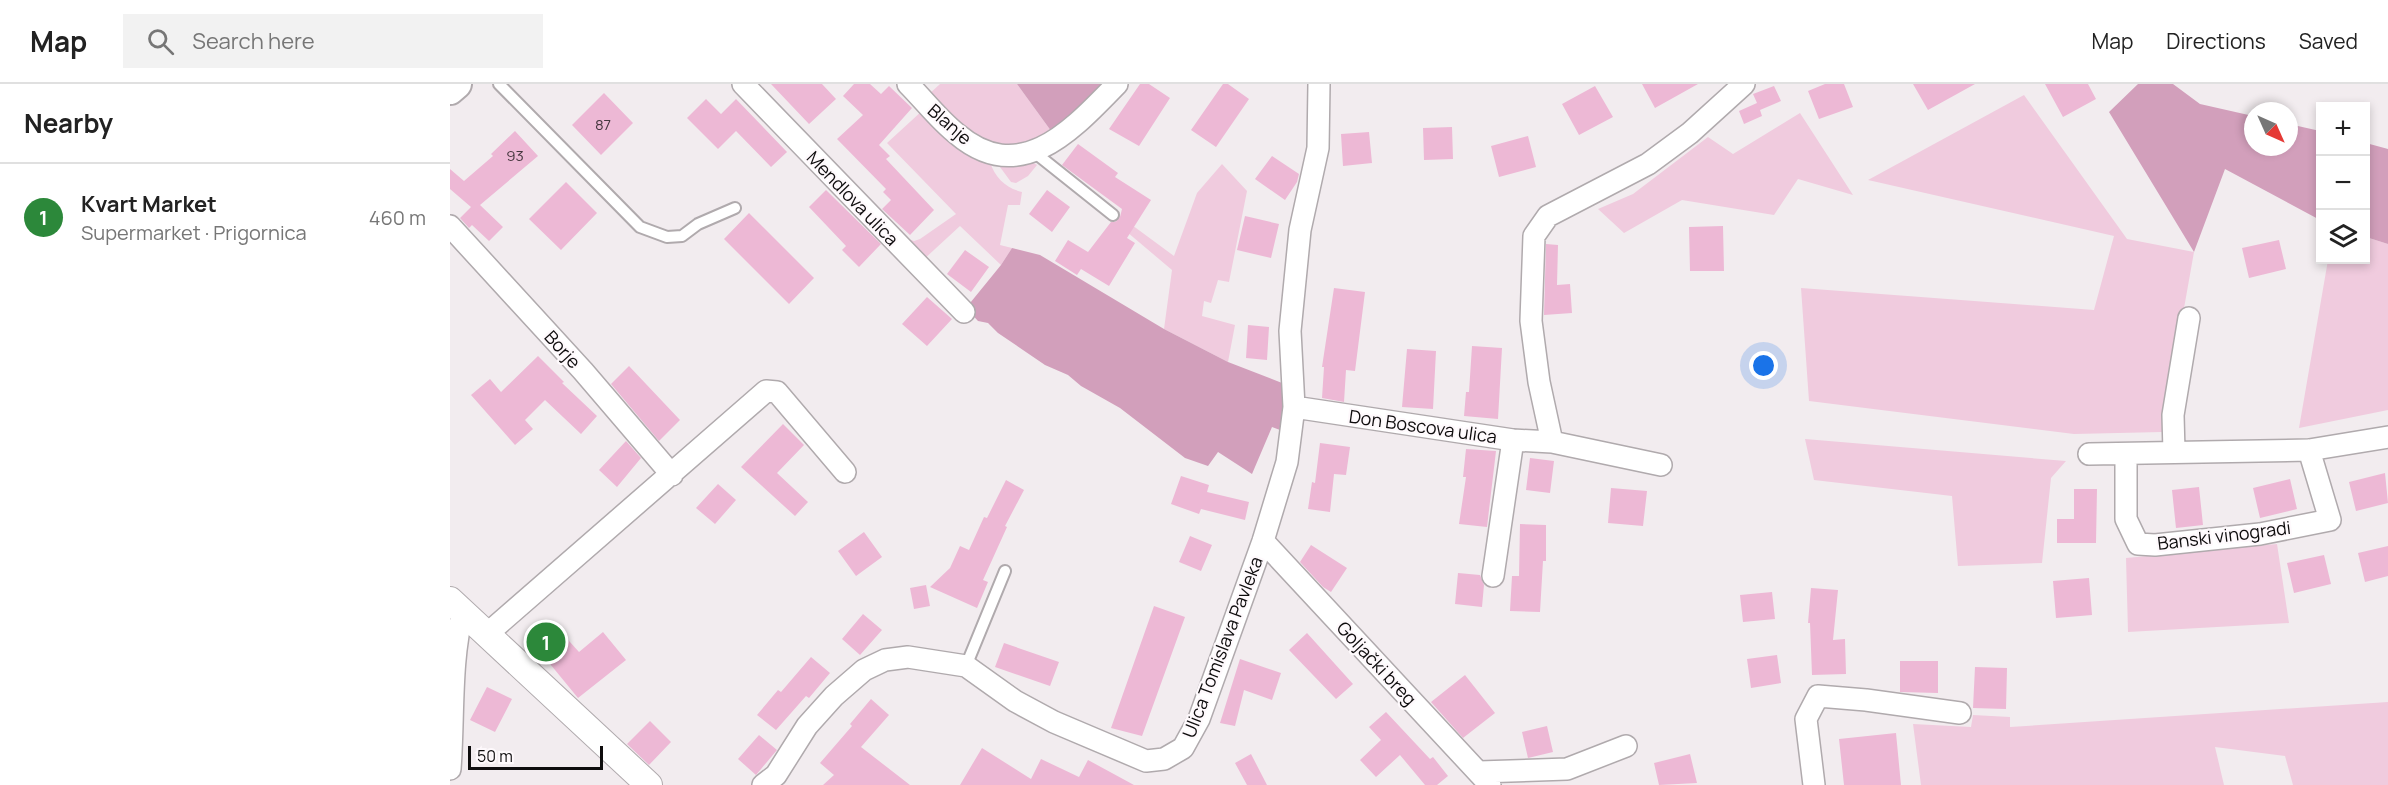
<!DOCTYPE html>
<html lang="en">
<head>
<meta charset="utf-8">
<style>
	body { margin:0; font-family:Manrope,sans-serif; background:#f2f2f2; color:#222 }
	.controls { position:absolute; right:18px; top:18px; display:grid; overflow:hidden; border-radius:0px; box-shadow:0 3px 9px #0003 }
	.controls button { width:54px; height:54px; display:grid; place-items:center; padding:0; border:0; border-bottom:2px solid #e0e0e0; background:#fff; color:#222; font:30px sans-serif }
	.compass { position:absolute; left:1794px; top:18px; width:54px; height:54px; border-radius:50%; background:#fff; box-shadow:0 3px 9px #0003; rotate:135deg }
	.scale { position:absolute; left:18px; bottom:15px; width:135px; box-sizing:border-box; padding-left:6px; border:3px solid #0e0c0d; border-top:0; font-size:16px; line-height:21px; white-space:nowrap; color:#0e0c0d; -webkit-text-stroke:4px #fef9fc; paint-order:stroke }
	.you { position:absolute; left:1314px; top:282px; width:21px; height:21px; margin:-15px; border:4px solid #fff; border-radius:50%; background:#1a73e8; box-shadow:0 0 0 9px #1a73e833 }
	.badge { display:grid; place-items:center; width:39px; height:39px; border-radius:50%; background:#2c883a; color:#fff; font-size:20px; font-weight:700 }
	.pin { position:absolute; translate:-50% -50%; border:3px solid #fff; box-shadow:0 2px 6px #0006 }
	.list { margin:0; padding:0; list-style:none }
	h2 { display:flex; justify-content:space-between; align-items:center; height:78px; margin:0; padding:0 24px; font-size:26px }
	h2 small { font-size:20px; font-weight:400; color:#767676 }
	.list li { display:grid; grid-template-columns:39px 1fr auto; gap:18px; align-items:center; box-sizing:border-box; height:108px; padding:0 24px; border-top:2px solid #e0e0e0 }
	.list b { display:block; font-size:22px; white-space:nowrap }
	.list p { margin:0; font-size:20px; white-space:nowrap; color:#767676 }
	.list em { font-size:20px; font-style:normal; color:#767676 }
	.icon { flex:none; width:33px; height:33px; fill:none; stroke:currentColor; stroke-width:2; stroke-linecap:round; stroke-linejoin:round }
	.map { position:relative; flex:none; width:1938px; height:701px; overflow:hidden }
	header { display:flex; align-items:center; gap:36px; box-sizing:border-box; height:84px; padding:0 30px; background:#fff; border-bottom:2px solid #e0e0e0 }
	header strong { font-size:28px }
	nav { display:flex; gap:33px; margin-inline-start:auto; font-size:21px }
	.search { width:420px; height:54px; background:#f2f2f2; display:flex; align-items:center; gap:15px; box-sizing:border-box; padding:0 21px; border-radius:0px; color:#767676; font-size:22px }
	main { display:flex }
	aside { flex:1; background:#fff }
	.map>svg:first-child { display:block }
	.green { fill:#f0cbde }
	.forest { fill:#d29fbb }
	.building { fill:#edb8d5 }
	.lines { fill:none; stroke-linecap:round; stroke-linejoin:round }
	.service-casing { stroke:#b0aaad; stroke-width:14 }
	.minor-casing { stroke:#b0aaad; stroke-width:24 }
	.tertiary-casing { stroke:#b0aaad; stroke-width:28 }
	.secondary-casing { stroke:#b0aaad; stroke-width:32 }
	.service { stroke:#fff; stroke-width:10 }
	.minor { stroke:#fff; stroke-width:21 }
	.tertiary { stroke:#fff; stroke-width:26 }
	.secondary { stroke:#fff; stroke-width:28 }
	.labels { text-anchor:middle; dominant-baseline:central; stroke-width:4.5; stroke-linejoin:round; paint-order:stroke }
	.number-label { font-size:15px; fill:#46373f }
	.street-label { font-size:18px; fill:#0e0c0d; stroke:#fef9fc }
</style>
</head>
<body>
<header>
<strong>Map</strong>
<div class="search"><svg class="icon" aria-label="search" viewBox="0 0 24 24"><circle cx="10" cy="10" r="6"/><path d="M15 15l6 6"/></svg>Search here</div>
<nav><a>Map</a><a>Directions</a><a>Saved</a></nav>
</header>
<main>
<aside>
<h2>Nearby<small></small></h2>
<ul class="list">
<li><span class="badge">1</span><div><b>Kvart Market</b><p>Supermarket · Prigornica</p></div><em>460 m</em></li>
</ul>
</aside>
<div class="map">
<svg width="1938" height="701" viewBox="0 0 1938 701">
	<rect width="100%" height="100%" fill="#f2ecef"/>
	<path class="green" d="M490,0H567L604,51L579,63L536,61L477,12Z
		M1574,11L1677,155L1744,168L1712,348L1624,350L1359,317L1351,204L1644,226L1664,152L1418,96Z
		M473,26L540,78C545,94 556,104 572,108L570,121H558L550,161L562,164L551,181L510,142L472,177L455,154L464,157L470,155L506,130L437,59Z
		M1350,29L1403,111L1348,95L1324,131L1232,116L1174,149L1148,125L1183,110L1258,53L1283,70Z
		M580,77L587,81L578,92L566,99L561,98L550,83V79Z
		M772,80L797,107L779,198L768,196L761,219L754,217L752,232L785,241L778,278L714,245L722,186L664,137L667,130L724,172L747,109Z
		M1916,153L1938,160V326L1849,344L1878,176H1916Z
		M1355,355L1616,377L1601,394L1592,479L1508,482L1502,412L1364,396Z
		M1827,460L1839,539L1678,548L1676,474Z
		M1938,618V701H1843L1835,672L1765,663L1774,701H1471L1463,640L1521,643L1523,631L1560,633V643Z"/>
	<path class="forest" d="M567,0H660L604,51Z
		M1688,0H1723L1750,20L1803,32V63H1839V40L1870,47V136L1775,85L1744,168L1659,28Z
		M1916,59L1938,65V160L1916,153Z
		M562,164L590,171L714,245L778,278L832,299L837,321L838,349L822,343L802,390L768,368L758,382L735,374L670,324L631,302L618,291L595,281L548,249L538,239L528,237L516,224L551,181Z"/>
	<path class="building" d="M321,0H372L386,15L359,40Z
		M404,0H420L431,10L439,2L462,24L429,61L440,72L436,75L484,126L460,151L432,125L441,116L433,108L436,105L387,55L413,31L393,12Z
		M690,0H699L720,14L689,62L659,45Z
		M773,0H778L799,15L766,63L741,46Z
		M1192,0H1248L1205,24Z
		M1375,0H1394L1403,23L1369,35L1358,7Z
		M1463,0H1525L1478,26Z
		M1595,0H1638L1646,15L1613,33Z
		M1145,2L1163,33L1129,51L1112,20Z
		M1324,2L1331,17L1310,26L1312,32L1294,40L1289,27L1307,19L1303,10Z
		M154,9L183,39L151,71L122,41Z
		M256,15L271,30L286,15L337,68L321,83L286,47L268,65L237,34Z
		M1002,43L1003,75L974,76L973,44Z
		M65,47L88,72L30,121L53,143L39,157L22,141L19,144L10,134L21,123L0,105V85L14,97L43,72L41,70Z
		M919,48L922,79L893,82L891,50Z
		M1078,52L1086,83L1049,93L1041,62Z
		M628,60L668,89L665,93L701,116L677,154L685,159L659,202L631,185L627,191L605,177L618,156L638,168L661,138H666L670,133L672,125L612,81Z
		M822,72L849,90L847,98L835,116L805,95Z
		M116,98L147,129L111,166L79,135Z
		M376,106L431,160L409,183L392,166L396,162L359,123Z
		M597,106L620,123L602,148L579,130Z
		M299,129L364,194L339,220L274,155Z
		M795,132L829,140L821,174L787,166Z
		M1273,142L1274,187H1240L1239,143Z
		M1829,156L1836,185L1799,194L1792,164Z
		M1096,160L1108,161L1107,201L1120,200L1122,229L1094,231Z
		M515,166L539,183L521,208L497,190Z
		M884,204L915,208L905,287L896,286L894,318L872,314L874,283H872Z
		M477,213L502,235L477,262L452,240Z
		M798,241L819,243L817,276L796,274Z
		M1022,262L1052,264L1048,335L1014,332L1016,308H1019Z
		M957,265L986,267L983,325L952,323Z
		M88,272L114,298L112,299L147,332L131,350L95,316L75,336L83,345L65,361L21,311L40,295L51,308Z
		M179,282L230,336L209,357L161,300Z
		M333,340L354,361L327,389L358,418L345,432L291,383Z
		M176,357L191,374L167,403L149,386Z
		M870,359L900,363L896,391L884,390L880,428L858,425L862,398L865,399Z
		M1016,365L1046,367L1037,443L1009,440L1016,393H1013Z
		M1080,374L1104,377L1100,409L1076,406Z
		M1935,389L1938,419L1906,427L1899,398Z
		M731,392L759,401L757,408L799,418L795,436L751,425L749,430L721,420Z
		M1840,395L1847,425L1810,434L1803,404Z
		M556,396L574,406L555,442L557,443L533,496L538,498L527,524L480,503L500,484L510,462L519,466L534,433L537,434Z
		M268,400L286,416L265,440L246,424Z
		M1749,403L1753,441L1726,444L1722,406Z
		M1161,404L1197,407L1193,442L1158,439Z
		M1624,405H1647L1646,459H1607V435H1624Z
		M1070,440L1096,441V477H1093L1090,528L1060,527L1062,492H1069Z
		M414,448L432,473L406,492L388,467Z
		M740,452L762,461L751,487L729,478Z
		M861,461L897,484L881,508L873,503L850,478Z
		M1938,462V492L1915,498L1908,469Z
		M1874,471L1881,500L1844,509L1837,479Z
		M1008,489L1030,491L1034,501L1032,523L1005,520Z
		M1639,494L1642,531L1606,534L1603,497Z
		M476,501L480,522L464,525L460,504Z
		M1361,504L1388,506L1383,556L1395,555L1396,590L1362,591L1360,539H1358Z
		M1322,508L1325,535L1293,538L1290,511Z
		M704,522L735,533L692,652L661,644Z
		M413,530L432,546L410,571L392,555Z
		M101,537L129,568L153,548L176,576L128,614L96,575L92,579L75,560Z
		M857,549L903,600L886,615L839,566Z
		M554,559L609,578L600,602L545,583Z
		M1327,571L1331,599L1301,604L1297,575Z
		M361,573L380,589L359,614L356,612L326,646L307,631L328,606L331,608Z
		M790,575L831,589L822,616L794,606L785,642L770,639Z
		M1450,577H1488V609L1450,608Z
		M1525,583L1557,584L1556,625L1523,624Z
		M1015,591L1045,629L1013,654L981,618Z
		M37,603L62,615L45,648L20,636Z
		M421,615L439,631L411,663L460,701H373L384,691L370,679L402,642L400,640Z
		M936,628L980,675L983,673L998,692L987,701H975L950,671L926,693L910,676L931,656L919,643Z
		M200,637L221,658L199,681L177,660Z
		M1097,642L1103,668L1078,674L1072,648Z
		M1446,649L1451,701H1394L1389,655Z
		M309,651L327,666L306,691L288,675Z
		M532,664L581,695L591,675L629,693L638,676L684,701H510Z
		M801,670L817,701H797L785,679Z
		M1240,670L1247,699L1209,701L1204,679Z"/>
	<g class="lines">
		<g class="service-casing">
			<path id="service" d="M49,0L190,143L217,153L232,152L248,140L285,124
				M584,68L663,131
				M516,582L555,487"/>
		</g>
		<g class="minor-casing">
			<path id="minor" d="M293,0L514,228
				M458,0C474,16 489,36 507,50C571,104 623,45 667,0
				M0,142L133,287L222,391
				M844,323L1063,356L1102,358L1211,381
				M1102,358L1089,298L1081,237L1084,152L1098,132L1198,80L1240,49L1294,0
				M1724,368L1723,331L1739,234
				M1639,370L1859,366L1938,353
				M1676,370V435L1688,460L1705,461L1810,450L1880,436L1859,366
				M813,457L1040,701
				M1043,492L1063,356
				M37,550L316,307L327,308L395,388
				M0,685C4,633 0,577 13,527
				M1029,688L1117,685L1176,662
				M313,701L326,691L357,642L384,612L414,586L435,576L458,573L516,582L565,617L604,638L696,677L714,675L733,664L749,635L813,457L837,378L844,323L840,247L850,146L868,64L869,0
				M1364,701L1356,635L1368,612L1416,616L1510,629"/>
		</g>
		<g class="tertiary-casing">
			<path id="tertiary" d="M0,516L199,701"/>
		</g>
		<g class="secondary-casing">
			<path id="secondary" d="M0,6L7,0"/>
		</g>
		<use href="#service" class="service"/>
		<use href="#minor" class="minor"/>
		<use href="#tertiary" class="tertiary"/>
		<use href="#secondary" class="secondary"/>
	</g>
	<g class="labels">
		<g class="number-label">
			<text x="153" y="40">87</text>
			<text x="65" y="71">93</text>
		</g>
		<g class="street-label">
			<text transform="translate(500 40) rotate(41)">Blanje</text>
			<text transform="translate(403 114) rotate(46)">Mendlova ulica</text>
			<text transform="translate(113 265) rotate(48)">Borje</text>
			<text transform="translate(973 342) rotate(8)">Don Boscova ulica</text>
			<text transform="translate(1774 451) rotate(-7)">Banski vinogradi</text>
			<text transform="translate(772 563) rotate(-69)">Ulica Tomislava Pavleka</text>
			<text transform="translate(927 579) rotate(47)">Goljački breg</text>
		</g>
	</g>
</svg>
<div class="controls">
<button>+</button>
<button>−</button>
<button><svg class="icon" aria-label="layers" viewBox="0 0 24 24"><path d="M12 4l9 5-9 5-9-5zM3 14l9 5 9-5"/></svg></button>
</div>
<svg class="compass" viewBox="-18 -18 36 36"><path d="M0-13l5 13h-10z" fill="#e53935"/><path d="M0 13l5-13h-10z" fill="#767676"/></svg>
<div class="scale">50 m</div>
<div class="you"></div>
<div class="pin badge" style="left:96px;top:558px">1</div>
</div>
</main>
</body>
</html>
